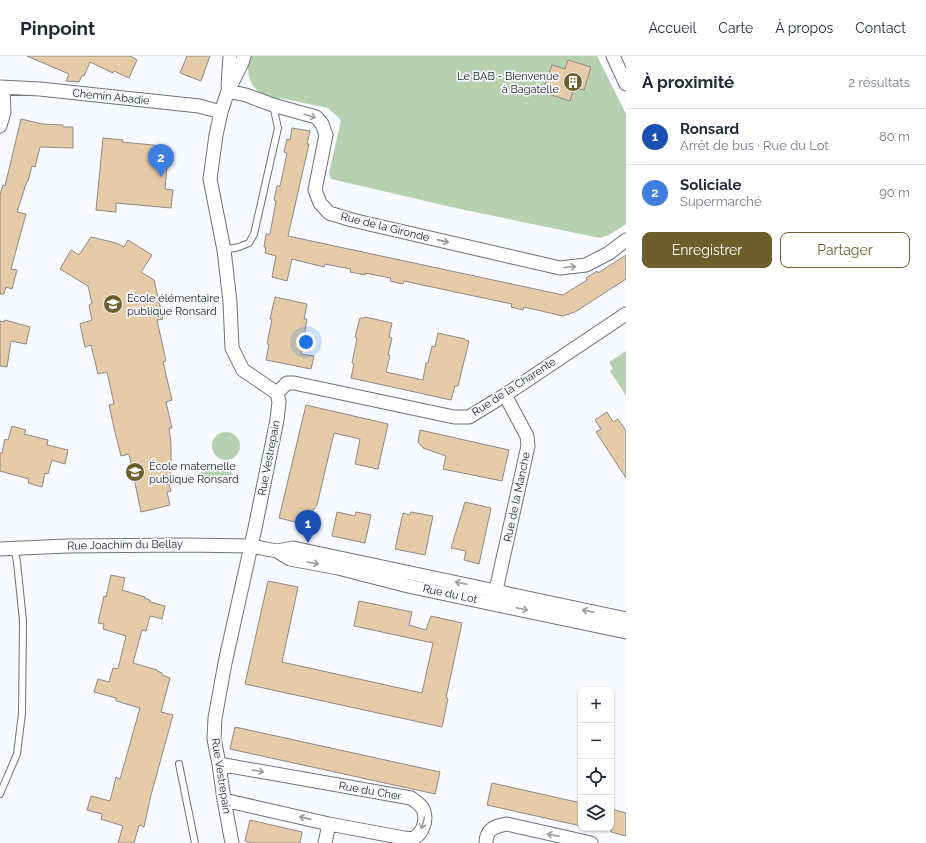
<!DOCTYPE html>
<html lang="fr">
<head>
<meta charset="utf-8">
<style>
	body { margin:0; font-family:Raleway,sans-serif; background:#f2f2f3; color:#1f2937 }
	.controls { position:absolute; right:12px; bottom:12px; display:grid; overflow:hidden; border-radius:8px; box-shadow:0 1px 3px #0004 }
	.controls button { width:36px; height:36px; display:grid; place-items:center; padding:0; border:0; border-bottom:1px solid #e0e1e3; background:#fff; color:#1f2937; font:20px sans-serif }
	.you { position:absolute; left:306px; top:286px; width:14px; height:14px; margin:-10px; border:3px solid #fff; border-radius:50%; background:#1a73e8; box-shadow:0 0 0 6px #1a73e833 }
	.badge { display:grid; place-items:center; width:26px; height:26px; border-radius:50%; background:#6c5f2c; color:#fff; font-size:13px; font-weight:700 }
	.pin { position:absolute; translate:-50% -33px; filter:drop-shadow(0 1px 2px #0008) }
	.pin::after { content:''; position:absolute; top:21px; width:14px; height:12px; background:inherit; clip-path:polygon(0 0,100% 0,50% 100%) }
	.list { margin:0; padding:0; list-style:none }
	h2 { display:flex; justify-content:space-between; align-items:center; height:52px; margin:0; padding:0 16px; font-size:17px }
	h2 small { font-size:13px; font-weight:400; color:#747a83 }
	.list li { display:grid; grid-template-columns:26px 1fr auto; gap:12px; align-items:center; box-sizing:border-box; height:56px; padding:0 16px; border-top:1px solid #e0e1e3 }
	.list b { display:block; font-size:15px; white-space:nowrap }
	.list p { margin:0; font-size:13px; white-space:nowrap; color:#747a83 }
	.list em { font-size:13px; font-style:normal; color:#747a83 }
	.actions { display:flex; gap:8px; padding:12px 16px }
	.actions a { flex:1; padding:9px 0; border:1px solid #6c5f2c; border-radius:8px; text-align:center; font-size:14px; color:#6c5f2c }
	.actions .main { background:#6c5f2c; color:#fff }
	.icon { flex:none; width:22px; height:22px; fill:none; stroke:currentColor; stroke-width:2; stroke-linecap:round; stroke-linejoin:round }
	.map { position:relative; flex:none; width:626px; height:787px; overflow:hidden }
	header { display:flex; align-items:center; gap:24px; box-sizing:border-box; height:56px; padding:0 20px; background:#fff; border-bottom:1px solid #e0e1e3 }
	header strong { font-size:19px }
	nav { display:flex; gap:22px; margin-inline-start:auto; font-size:14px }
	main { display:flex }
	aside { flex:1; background:#fff }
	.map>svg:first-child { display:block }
	.green { fill:#b6d0b0 }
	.building { fill:#e5cba7; stroke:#8e8982 }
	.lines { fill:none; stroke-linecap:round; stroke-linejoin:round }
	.lane-casing { stroke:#6f7179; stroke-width:8 }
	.street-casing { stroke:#6f7179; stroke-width:15 }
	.lane { stroke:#fff; stroke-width:6 }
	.street { stroke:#fff; stroke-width:13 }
	.oneway { stroke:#9a9b9c }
	.labels { text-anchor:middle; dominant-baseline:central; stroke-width:3.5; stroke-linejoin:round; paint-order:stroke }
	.poi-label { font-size:11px; fill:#1f2023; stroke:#f8faff; text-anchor:start }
	.street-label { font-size:11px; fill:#1f2023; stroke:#f8faff }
</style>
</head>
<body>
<header>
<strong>Pinpoint</strong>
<nav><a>Accueil</a><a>Carte</a><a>À propos</a><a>Contact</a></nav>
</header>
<main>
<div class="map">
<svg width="626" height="787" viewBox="0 0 626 787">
	<rect width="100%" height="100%" fill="#f8faff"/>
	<path class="green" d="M250,0H597L626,58V168L609,179L600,182L460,153L331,123L329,117L341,64L328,52L280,42L279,46C256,39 243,25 250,0Z
		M626,295V340L610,315L613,313L609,306Z
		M212 390a14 14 0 1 1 28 0a14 14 0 1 1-28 0Z
		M219,408C228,412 233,416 236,426L198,420C204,412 209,409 219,408Z"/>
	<path class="building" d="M27,0H130L137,4L129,22L114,15L113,17L90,6L84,20L82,19L79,26L66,25L69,18Z
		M187,0H210L201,25L180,17Z
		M568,4L591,11L584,34L574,32L570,45L543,36L552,9L565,13Z
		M21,63L42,68L63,69V71H73V92L40,91L35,111L32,110L28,125H27L17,156L26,158L11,213L17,214L12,233L6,231L4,238H0V138L3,129L5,130Z
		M292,72L310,75L307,88H309L288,180L563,239L587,224L586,222L597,215L598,217L626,199V223L575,256L563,260L524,251L523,254L511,251L512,248L474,240L404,225L403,228L390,225L391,222L365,217V219L350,216L351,213L325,208L324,211L292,203L287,225L272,221L276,200L265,197L266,191H264L266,178H270L276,145L274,144L277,130H280L287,97L284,96L287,83L290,84Z
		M103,82L123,84L122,86L163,90L161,110L167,111L165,133L173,134L171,152L116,147V156L96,154Z
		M91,181L116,187L124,191L128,184L152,199L141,216L154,224L163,263L157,264L166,305L163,306L172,344L166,346L172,372H169L171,387V406L169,408L171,419L167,420L171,435L167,436L170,449L141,456L129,398L121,400L114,372L109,349L114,348L107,316L98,318L91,289L85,291L80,268L92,264L89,249L92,247L88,230L60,213L71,194L79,199Z
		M275,241L307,248L304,263H307L301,298L314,300L311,313L266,304L269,289L267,288L272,263H270Z
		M365,261L392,267L389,281L392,282L388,299H390L386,316L423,324L426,307H428L432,290L435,291L438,277L465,283V284L469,285L458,330H455L451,344L351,322L354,308L352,307L357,282L355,281L360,262H364Z
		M5,264L30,271L26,288L11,285L7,311L0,310V265L4,266Z
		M306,349L388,368L378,413L355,408L360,383L334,377L317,449L303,468L279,462Z
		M607,356L613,366L618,363L626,375V422L596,376L601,373L595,364Z
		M12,370L26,374L24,378L48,384L47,389L68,394L65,408L52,404L48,418L45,417L42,431L28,427L29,423L0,415V397H2L5,383L8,384Z
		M420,374L509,394L502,425L443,413L446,400L423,392L418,386Z
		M465,446L491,452L479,508L464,504L466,495L451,492Z
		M337,456L355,460L356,456L371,459L365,487L332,480Z
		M411,456L433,460L425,499L395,493L403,457L410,459Z
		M111,519L125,522L122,534L145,541L144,542L150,544V546L165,550L162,563L150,560L146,575L142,574L133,607L157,614V615L162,617V619L170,622L161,656L173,659L151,739L144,771L139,769L134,787H118L123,770L101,763L102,758L87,754L91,740L110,745L116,721L120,723L140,652L116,645V642L94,636L98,623L109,626L113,612L118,613L126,580L103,573L104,568L98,567L104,540L106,541Z
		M268,525L298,531L282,606L422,637L433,587L354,570L359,545L412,556L409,569L426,574L431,560L462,567L446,642L448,643L442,671L245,628Z
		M235,671L440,716L435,738L230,693Z
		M492,727L581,747V770L487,749Z
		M611,753L626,757V780L611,776Z
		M250,764L302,776L300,787H253L245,785Z"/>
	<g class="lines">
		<g class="lane-casing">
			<path id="lane" d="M224,194L239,191L249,187L254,178L278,72L273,49
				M179,708L195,787
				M0,738L17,698L22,657L23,565L17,506L14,492"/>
		</g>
		<g class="street-casing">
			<path id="street" d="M613,0L626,28
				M228,30L230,0
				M0,31L40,33L199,50L221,56
				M228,35L246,39L273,49L316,61L322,68L326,79L315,134L320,147L329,157L352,164L560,212L586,209L609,197L626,184
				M0,70L4,56L3,32
				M277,337L287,327H294L454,361H469L505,339L626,258
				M0,493L67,490L184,489L251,490L277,495L293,492L626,563
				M277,495L290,503L338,512L408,530L626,576
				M494,543L528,390L527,380L505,339
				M219,708L411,742C416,746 423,750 424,756C427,765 422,778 414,782C411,783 407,782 404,782L329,768L224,744
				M232,787L224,744L219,708L214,683L215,662L225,607L255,472L277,364L279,346L277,337L243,314L232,292L230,246L224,194L210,123L216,79L221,56L228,35L242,7L244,0
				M325,787L329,768
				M486,787C486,773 495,770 507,768L591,787"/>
		</g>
		<use href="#lane" class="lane"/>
		<use href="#street" class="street"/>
	</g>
	<defs><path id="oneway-shaft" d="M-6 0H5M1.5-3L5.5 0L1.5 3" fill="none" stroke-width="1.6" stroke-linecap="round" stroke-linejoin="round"/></defs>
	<g class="oneway">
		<use href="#oneway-shaft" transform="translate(310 60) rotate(17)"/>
		<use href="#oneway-shaft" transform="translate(443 185) rotate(13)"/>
		<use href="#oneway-shaft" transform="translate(570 211) rotate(-5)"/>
		<use href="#oneway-shaft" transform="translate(313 507) rotate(10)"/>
		<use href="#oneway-shaft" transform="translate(461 527) rotate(-168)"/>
		<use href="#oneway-shaft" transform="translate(522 553) rotate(12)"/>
		<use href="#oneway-shaft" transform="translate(588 555) rotate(-168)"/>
		<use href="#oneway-shaft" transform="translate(258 715) rotate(10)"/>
		<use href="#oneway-shaft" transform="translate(305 762) rotate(-167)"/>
		<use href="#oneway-shaft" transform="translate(423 767) rotate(104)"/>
		<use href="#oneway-shaft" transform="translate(553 779) rotate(-168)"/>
	</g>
	<defs>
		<g id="building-disc" transform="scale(1)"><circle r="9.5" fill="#6c5f2c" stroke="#f8faff"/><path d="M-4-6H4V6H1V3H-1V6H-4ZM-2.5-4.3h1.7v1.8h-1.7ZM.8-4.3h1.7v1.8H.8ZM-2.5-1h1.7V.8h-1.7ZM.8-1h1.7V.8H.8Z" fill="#fff"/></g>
		<g id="school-disc" transform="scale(1)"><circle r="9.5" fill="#6c5f2c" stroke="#f8faff"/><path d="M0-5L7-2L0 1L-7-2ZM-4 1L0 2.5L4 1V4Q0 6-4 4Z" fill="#fff"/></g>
	</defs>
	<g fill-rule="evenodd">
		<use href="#building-disc" x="573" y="26"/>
		<use href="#school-disc" x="113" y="248"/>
		<use href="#school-disc" x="135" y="416"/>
	</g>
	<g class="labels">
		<g class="poi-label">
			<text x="559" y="20" text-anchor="end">Le BAB - Bienvenue<tspan x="559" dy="13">à Bagatelle</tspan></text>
			<text x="127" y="242">École élémentaire<tspan x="127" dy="13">publique Ronsard</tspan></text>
			<text x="149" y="410">École maternelle<tspan x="149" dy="13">publique Ronsard</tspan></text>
		</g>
		<g class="street-label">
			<text transform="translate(111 41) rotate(6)">Chemin Abadie</text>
			<text transform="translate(385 171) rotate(14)">Rue de la Gironde</text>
			<text transform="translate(514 331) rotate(-33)">Rue de la Charente</text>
			<text transform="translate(269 402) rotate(-79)">Rue Vestrepain</text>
			<text transform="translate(517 441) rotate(-78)">Rue de la Manche</text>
			<text transform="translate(125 489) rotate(-1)">Rue Joachim du Bellay</text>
			<text transform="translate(450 538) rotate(12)">Rue du Lot</text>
			<text transform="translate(221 720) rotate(81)">Rue Vestrepain</text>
			<text transform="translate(370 735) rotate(10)">Rue du Cher</text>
		</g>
	</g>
</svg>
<div class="controls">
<button>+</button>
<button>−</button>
<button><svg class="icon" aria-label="locate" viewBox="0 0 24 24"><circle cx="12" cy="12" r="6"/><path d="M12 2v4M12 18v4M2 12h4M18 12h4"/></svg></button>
<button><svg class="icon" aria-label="layers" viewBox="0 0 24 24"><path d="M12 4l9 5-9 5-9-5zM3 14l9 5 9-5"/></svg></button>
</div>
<div class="you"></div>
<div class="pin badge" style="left:308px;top:487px;background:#1a4fb4">1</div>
<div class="pin badge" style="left:161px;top:121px;background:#3f7fe0">2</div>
</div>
<aside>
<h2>À proximité<small>2 résultats</small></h2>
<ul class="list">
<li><span class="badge" style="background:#1a4fb4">1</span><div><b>Ronsard</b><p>Arrêt de bus · Rue du Lot</p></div><em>80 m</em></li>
<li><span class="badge" style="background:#3f7fe0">2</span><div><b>Soliciale</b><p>Supermarché</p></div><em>90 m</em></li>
</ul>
<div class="actions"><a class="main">Enregistrer</a><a>Partager</a></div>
</aside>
</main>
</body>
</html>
